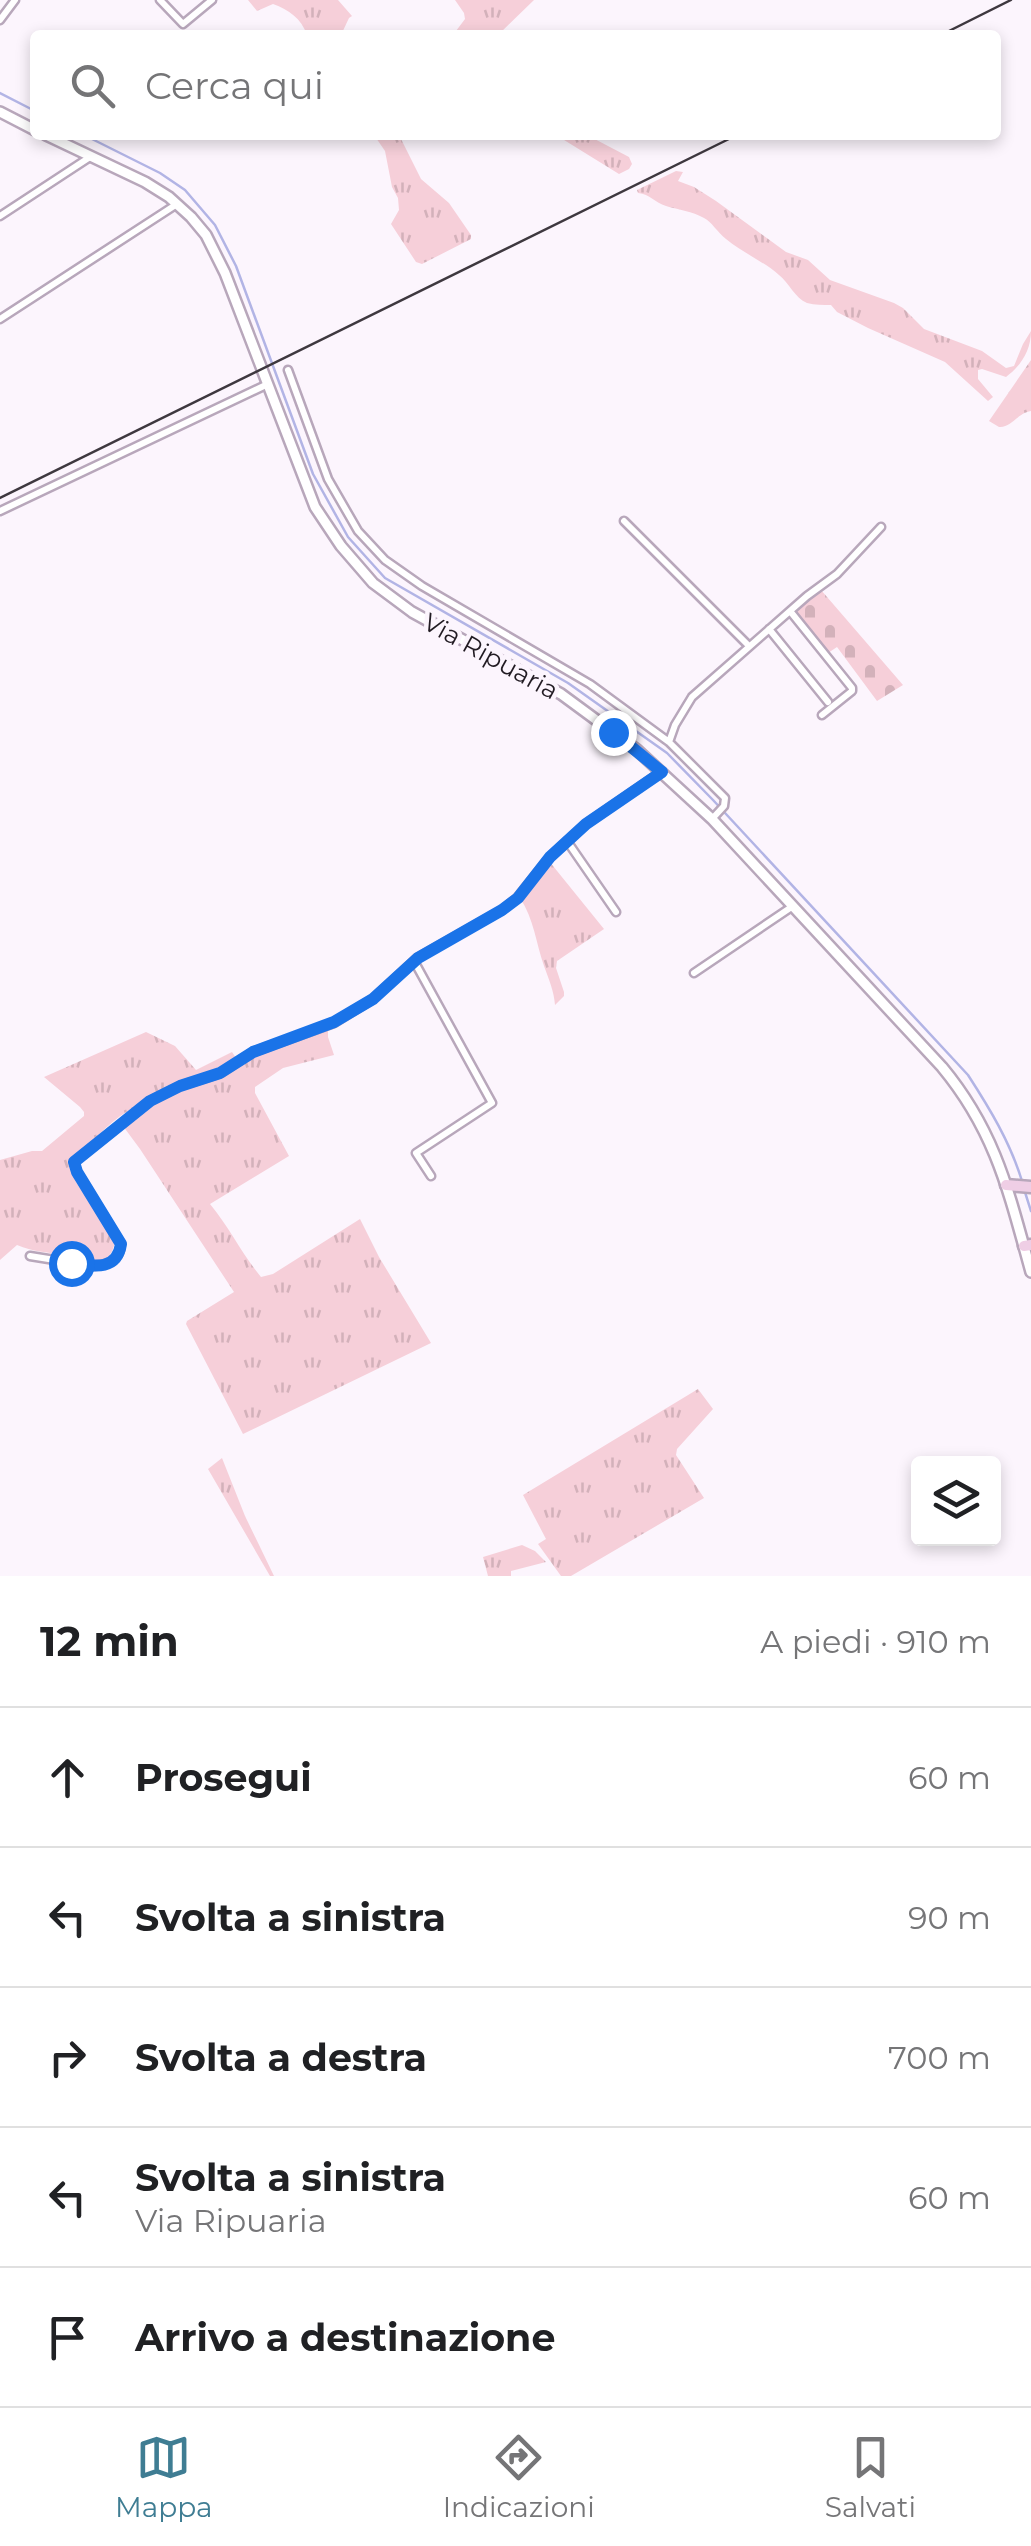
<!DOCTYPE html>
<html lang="it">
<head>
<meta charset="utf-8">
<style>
	body { margin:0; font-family:Montserrat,sans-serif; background:#f2f2f2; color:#202124 }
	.controls { position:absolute; right:30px; bottom:30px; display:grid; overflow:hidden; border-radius:10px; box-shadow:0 5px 15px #0003 }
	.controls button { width:90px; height:90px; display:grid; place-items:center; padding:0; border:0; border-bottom:2px solid #e0e0e0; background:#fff; color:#202124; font:50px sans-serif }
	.stop { position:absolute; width:30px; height:30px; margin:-22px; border:8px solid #1a73e8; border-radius:50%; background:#fff }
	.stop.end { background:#1a73e8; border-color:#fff; box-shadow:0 2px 10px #0008 }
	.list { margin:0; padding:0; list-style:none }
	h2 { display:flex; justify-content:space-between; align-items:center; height:130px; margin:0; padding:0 40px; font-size:42px }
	h2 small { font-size:32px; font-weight:400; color:#757577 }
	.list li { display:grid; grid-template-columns:65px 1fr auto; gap:30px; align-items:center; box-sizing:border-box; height:140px; padding:0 40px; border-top:2px solid #e0e0e0 }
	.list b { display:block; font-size:38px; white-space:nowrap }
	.list p { margin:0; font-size:32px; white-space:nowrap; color:#757577 }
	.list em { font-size:32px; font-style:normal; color:#757577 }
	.icon { flex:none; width:55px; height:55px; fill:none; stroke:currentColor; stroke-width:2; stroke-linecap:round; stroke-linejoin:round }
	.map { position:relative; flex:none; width:1031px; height:1576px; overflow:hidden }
	.search { position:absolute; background:#fff; box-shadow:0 5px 15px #0003; left:30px; right:30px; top:30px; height:110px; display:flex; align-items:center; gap:25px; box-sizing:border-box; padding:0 35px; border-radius:10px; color:#757577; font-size:38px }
	.sheet { height:830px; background:#fff }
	nav { display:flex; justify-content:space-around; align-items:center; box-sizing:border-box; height:140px; border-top:2px solid #e0e0e0; background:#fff; font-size:28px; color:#757577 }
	nav a { display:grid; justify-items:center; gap:5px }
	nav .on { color:#3f7d93 }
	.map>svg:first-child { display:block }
	.grass { fill:url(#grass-tufts) }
	.cemetery { fill:url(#cemetery-stones) }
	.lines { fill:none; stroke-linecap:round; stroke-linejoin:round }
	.stream { stroke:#b2b4e5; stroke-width:2.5 }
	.minor-casing { stroke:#b8a7bb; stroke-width:11 }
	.tertiary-casing { stroke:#b8a7bb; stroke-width:14 }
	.secondary-casing { stroke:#b8a7bb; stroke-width:15 }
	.minor { stroke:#fff; stroke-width:6 }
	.tertiary { stroke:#fff; stroke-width:9 }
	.secondary { stroke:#efcee5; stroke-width:10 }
	.rail { stroke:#3e383f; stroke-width:2.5 }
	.route { stroke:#1a73e8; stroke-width:12 }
	.labels { text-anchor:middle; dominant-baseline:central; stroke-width:9; stroke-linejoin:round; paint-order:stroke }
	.street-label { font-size:25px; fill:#211b22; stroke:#fcf5fd }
</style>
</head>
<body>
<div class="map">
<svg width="1031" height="1576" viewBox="0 0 1031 1576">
	<defs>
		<pattern id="grass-tufts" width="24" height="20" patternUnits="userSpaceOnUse" patternTransform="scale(2.5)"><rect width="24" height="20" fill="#f6cfd9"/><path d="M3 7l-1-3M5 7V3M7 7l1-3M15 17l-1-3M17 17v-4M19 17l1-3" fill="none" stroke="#d3b1ba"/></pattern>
		<pattern id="cemetery-stones" width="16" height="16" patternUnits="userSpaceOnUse" patternTransform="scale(2.5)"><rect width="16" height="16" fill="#f6cfd9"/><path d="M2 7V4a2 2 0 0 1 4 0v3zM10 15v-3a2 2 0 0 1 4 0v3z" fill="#d3b1ba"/></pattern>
	</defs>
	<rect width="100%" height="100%" fill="#fcf5fd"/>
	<path class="grass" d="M248,0H338L352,16L349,18L341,35H307C301,18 289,10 273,4L257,11Z
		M455,0H534L498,35H453L465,19L464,13Z
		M374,135H399L421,179L449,203L471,235V239L422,264L416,262L391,224L399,210L398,198L392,187L385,151Z
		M556,135H587L629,157L632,164L629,169L619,174Z
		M676,171L683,172L678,181L694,187L716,201L786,252L808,260L830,280L894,303L903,308L924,329L982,351L1006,368L1014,366L1023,344L1031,331C1031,350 1021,366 1006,377L982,369L978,370V379L993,397L988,401L945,362L868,328L837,312L831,305C823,305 815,305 807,303C795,298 789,283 779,275C763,261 743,253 726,239C717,232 712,222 704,218C692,211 679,210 666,206C655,203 650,194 638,193L637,190Z
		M1031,360V411C1017,413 1012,428 999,427L989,421Z
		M549,861L604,929L557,961L556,968L564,992V996L555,1005C554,991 549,980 544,966C536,943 534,919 520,898Z
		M328,1026V1037L334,1055L283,1068L255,1087V1093L289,1156L210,1204C229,1227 242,1254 261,1277L273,1274L360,1219L379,1257L431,1343L243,1434L186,1324L187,1321L234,1292L140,1149L120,1122L132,1112C196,1081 261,1051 328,1026Z
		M146,1032L175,1046L196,1070L232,1052L236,1058C201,1078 162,1089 128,1111C106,1124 87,1148 69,1165L76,1182L115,1241C110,1273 83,1259 63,1255C47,1252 33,1252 17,1245L0,1260V1160L32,1151H42L84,1116V1112L80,1107L44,1077Z
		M698,1389L713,1409L677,1449L676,1455L704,1498L571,1576H561L538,1544L546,1539L523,1495Z
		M222,1458L245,1516L274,1576H270L208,1469Z
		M522,1545L535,1551L546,1562L511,1571V1576H488L483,1557Z"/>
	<path class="cemetery" d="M821,590L903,685L877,701L837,647L828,653L793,612Z"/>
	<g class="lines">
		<path class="stream" d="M0,93L35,111
			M84,135L160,173L185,190L215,225L236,266L313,474L348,537L385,578L568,683L667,753L713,800L968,1075C990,1109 1010,1142 1022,1181
			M1024,1189L1031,1211"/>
		<g class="minor-casing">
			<path id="minor" d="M160,0L183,24L212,0
				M0,20L15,0
				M0,216L90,157
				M0,319L177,204
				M288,370L328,479L358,531L385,560L422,586L590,684L669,742L725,798L724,806L712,819
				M0,511L268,384
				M624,521L749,646
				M790,611L852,688V691L822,715
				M769,629L828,702
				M669,742L675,725L692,697L807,596L837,574L881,527
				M567,841L616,912
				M414,961L492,1103L416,1153L431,1176
				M694,973L793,906
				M30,1256L92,1266C108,1265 120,1261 121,1244L77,1172L74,1162L150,1101L180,1086L221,1073L253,1052L334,1023L373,999L417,958L502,910L517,898L550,857L586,824L661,772"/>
		</g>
		<g class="tertiary-casing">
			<path id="tertiary" d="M0,112L35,130
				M46,135L145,182L169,197L191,217L206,235L225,273L315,507L341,546L373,583L412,612L561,694L637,750L712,819L942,1067C996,1132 1009,1193 1031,1272"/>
		</g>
		<g class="secondary-casing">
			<path id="secondary" d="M1006,1185L1031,1187
				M1024,1246L1031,1245"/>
		</g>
		<use href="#minor" class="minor"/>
		<use href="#tertiary" class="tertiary"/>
		<use href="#secondary" class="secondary"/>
		<path class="rail" d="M941,35L1011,0
			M0,498L737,135"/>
	</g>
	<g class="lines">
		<path class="route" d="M71,1263C92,1266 117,1272 121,1244L77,1172L74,1162L150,1101L180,1086L220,1073L253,1052L334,1022L373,999L418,958L502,910L518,898L550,857L586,824L662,772L613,732"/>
	</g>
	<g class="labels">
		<g class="street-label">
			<text transform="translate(491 656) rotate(29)">Via Ripuaria</text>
		</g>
	</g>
</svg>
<div class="controls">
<button><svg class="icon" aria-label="layers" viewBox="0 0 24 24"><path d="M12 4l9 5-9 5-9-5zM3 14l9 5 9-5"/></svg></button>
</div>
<div class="stop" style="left:71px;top:1263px"></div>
<div class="stop end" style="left:613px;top:732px"></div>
<div class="search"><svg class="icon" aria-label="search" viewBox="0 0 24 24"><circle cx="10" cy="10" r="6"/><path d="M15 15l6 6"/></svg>Cerca qui</div>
</div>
<section class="sheet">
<h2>12 min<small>A piedi · 910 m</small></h2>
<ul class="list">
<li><svg class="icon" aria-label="ahead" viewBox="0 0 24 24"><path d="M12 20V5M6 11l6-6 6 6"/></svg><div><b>Prosegui</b></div><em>60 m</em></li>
<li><svg class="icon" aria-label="left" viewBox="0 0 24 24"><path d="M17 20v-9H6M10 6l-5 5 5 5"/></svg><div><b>Svolta a sinistra</b></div><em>90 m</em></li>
<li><svg class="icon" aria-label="right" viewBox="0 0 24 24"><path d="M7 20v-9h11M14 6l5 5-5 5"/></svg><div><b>Svolta a destra</b></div><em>700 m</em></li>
<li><svg class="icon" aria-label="left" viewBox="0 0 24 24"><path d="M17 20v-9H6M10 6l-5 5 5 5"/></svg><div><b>Svolta a sinistra</b><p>Via Ripuaria</p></div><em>60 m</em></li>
<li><svg class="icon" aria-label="arrive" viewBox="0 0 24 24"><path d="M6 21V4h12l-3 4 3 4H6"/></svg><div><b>Arrivo a destinazione</b></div></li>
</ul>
</section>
<nav>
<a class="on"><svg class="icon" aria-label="map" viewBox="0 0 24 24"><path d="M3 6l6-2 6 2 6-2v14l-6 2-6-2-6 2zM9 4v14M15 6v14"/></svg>Mappa</a>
<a><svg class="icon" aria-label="directions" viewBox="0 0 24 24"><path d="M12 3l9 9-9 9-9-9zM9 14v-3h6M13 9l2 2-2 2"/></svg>Indicazioni</a>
<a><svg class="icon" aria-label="saved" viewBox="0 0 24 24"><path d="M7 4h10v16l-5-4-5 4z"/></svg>Salvati</a>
</nav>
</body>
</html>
